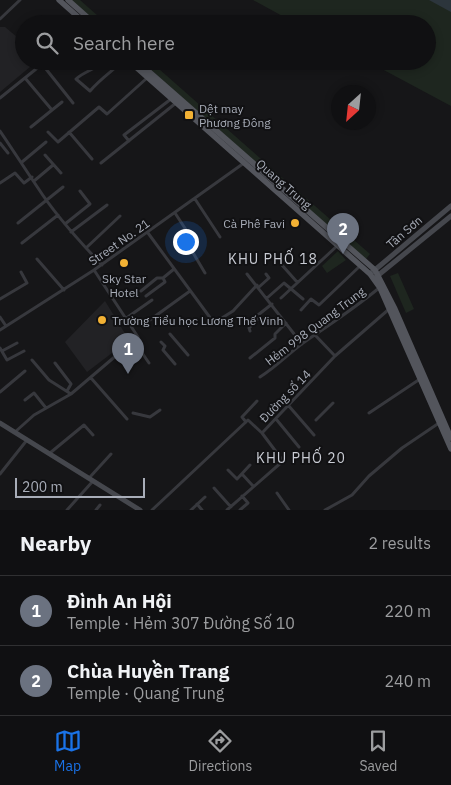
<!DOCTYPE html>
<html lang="en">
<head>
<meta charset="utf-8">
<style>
	body { margin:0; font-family:"IBM Plex Sans",sans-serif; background:#1e1e20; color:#f1f3f6 }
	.compass { position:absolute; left:331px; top:85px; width:45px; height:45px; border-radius:50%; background:#101012; box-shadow:0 2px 8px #0003; rotate:207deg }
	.scale { position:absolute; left:15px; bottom:12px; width:130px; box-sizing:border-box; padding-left:5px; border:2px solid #a8adb8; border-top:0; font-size:14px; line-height:18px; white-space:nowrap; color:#a8adb8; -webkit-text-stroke:4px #111113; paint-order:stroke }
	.you { position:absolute; left:185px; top:241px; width:18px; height:18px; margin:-12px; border:4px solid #fff; border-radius:50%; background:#1a73e8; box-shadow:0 0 0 8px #1a73e833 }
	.badge { display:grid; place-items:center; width:32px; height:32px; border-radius:50%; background:#1a73e8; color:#fff; font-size:16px; font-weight:700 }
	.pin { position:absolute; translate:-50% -41px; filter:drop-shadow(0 1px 2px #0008) }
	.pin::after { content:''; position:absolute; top:26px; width:18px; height:15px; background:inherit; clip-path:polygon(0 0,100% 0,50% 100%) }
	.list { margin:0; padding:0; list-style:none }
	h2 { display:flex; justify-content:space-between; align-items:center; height:65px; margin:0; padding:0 20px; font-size:21px }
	h2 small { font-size:16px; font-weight:400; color:#9c9d9f }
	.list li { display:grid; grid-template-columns:32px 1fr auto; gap:15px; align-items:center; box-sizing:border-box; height:70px; padding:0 20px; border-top:1px solid #303032 }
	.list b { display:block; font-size:19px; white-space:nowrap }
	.list p { margin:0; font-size:16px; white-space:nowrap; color:#9c9d9f }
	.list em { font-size:16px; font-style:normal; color:#9c9d9f }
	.icon { flex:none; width:28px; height:28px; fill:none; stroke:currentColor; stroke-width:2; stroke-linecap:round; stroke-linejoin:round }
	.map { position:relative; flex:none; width:451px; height:510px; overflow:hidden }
	.search { position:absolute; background:#101012; box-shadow:0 2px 8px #0003; left:15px; right:15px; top:15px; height:55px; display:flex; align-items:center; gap:12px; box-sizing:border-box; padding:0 18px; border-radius:28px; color:#9c9d9f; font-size:19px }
	.sheet { height:205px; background:#101012 }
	nav { display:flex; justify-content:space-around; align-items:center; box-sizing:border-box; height:70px; border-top:1px solid #303032; background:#101012; font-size:14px; color:#9c9d9f }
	nav a { display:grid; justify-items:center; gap:2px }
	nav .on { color:#1a73e8 }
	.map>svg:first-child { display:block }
	.built { fill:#222225 }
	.green { fill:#1e261f }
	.water { fill:#2c353c }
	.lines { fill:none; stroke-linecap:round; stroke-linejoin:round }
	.street { stroke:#37383d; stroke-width:3 }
	.secondary { stroke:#45474d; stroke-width:5 }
	.primary { stroke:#53555c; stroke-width:5.5 }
	.poi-dot { fill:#f2b134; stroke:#111113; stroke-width:2 }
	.labels { text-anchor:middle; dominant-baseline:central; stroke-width:4; stroke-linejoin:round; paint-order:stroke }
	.poi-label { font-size:12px; fill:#a8adb8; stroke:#111113; text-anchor:start }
	.street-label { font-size:12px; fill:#a8adb8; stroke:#111113 }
	.neighbourhood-label { font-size:14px; letter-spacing:1px; fill:#c9ccd4; stroke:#111113 }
</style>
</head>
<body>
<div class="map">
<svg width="451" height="510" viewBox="0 0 451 510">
	<rect width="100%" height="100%" fill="#161618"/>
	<path class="built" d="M0,27H5L24,43V61H37L0,92Z
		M105,301L129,340L87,372L65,342Z"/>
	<path class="green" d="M71,0H80L107,24H98Z
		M253,0H451V106L367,61H427V24H297Z
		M141,61H150L285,180L281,185Z
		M299,192L370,254L366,259L295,197Z
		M338,251L346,260L327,273L322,266Z
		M398,273L414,309L406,313L390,276Z"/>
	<path class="water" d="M429,0H451V12Z"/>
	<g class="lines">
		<path class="street" d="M46,17L54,24
			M0,19L20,0
			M103,61C95,70 85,71 76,79L90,91C100,79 111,72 123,61
			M42,64L73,103
			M65,68L72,61
			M25,78L52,110
			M0,98L46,61
			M31,127L62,102
			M0,131C13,150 25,169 38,188C56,216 79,241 102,265
			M48,132L58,142L99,107L107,114L147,78
			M69,132L92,159
			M129,141L124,135L171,99
			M0,143L8,153
			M45,155L61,173
			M22,162L46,142
			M101,163L176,103
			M34,181L53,165
			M0,183L15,173L24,183L32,177
			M195,199L220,237
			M175,213L194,242L189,246L205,273
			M18,223L63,187
			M65,224L90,204L80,191
			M71,232L107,205
			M148,233L214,323L233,311L257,285
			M22,243L58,215
			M86,248L120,216
			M37,259L64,290
			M281,264L297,282
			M247,274L302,344
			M259,287L269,278L266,274
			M141,291L157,278H163L174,269
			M146,296L165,282L163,278
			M267,298L284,283L303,299
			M281,298L337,246
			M0,299L27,283L21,272
			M301,310L311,299L319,305L360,266
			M0,317L6,326
			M125,319L152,300
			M147,322L190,291
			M0,330L94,270L244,163
			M250,331L249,328L259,318L258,315L272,304
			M170,334L188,355
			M315,335L335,356
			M134,341L149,363
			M161,342L165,346L163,350L175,364
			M0,348L7,360L24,351
			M2,351L17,343
			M250,358L275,338V334L286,323
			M32,360L49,380L71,394
			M55,363L71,384L67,391
			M260,377C276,367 288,354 303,343C329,325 355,308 379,288
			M91,378L127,419
			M0,392L25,371
			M25,400L34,393L46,408
			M288,405L314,435
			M133,413L150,417L160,410
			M369,413L420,379
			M276,419L299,447
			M316,420L333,403
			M246,422L242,417L257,401
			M15,432L34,415L71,394L138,337L94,270
			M50,453L84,425L93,435
			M228,470L237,479L250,465
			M0,474L27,440
			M242,474L253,486
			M90,477L111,454
			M214,488L231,507
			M277,493L289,510
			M197,504L202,510
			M67,510L93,481
			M96,510L100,505
			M152,510L248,420L262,433L335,356L388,310
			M191,510L205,497
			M227,510L283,461L262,433
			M240,510L248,503L242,496
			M325,510L352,495L369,476L402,448L439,423"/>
		<path class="secondary" d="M370,274L451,206
			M376,277L451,216
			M0,423L140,510"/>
		<path class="primary" d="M59,0L86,24
			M68,0L95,24
			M129,61L370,274L380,288L451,449
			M137,61L375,270L395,309L451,438"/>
	</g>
	<g class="poi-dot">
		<rect x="184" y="110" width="10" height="10" rx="2.5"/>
		<circle cx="295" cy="223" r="5"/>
		<circle cx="124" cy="263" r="5"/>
		<circle cx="102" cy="320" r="5"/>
	</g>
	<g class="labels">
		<g class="poi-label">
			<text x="199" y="108">Dệt may<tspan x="199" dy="14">Phương Đông</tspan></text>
			<text x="285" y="223" text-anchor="end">Cà Phê Favi</text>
			<text x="124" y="278" text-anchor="middle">Sky Star<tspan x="124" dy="14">Hotel</tspan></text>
			<text x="112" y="320">Trường Tiểu học Lương Thế Vinh</text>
		</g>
		<g class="street-label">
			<text transform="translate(284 184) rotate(41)">Quang Trung</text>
			<text transform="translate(404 232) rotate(-41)">Tân Sơn</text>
			<text transform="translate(119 242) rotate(-35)">Street No. 21</text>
			<text transform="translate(315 326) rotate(-37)">Hẻm 998 Quang Trung</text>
			<text transform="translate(285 396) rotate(-46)">Đường số 14</text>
		</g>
		<g class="neighbourhood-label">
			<text x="273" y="259">KHU PHỐ 18</text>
			<text x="301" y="458">KHU PHỐ 20</text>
		</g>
	</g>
</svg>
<svg class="compass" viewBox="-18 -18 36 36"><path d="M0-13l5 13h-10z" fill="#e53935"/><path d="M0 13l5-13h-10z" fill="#9c9d9f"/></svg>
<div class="scale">200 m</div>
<div class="you"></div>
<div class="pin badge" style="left:128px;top:374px;background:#6b7280">1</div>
<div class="pin badge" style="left:343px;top:254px;background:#6b7280">2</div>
<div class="search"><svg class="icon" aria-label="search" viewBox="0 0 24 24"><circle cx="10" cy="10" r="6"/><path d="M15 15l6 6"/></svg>Search here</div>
</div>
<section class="sheet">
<h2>Nearby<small>2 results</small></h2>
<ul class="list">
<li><span class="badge" style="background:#6b7280">1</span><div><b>Đình An Hội</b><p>Temple · Hẻm 307 Đường Số 10</p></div><em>220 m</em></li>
<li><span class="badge" style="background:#6b7280">2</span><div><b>Chùa Huyền Trang</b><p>Temple · Quang Trung</p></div><em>240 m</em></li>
</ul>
</section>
<nav>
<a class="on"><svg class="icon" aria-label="map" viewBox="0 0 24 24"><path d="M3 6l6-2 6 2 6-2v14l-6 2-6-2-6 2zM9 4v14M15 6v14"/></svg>Map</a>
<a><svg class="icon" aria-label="directions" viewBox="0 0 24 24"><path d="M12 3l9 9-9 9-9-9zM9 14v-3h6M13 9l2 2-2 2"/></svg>Directions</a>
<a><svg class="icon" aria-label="saved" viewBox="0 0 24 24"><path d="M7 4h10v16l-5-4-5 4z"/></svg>Saved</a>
</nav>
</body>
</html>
